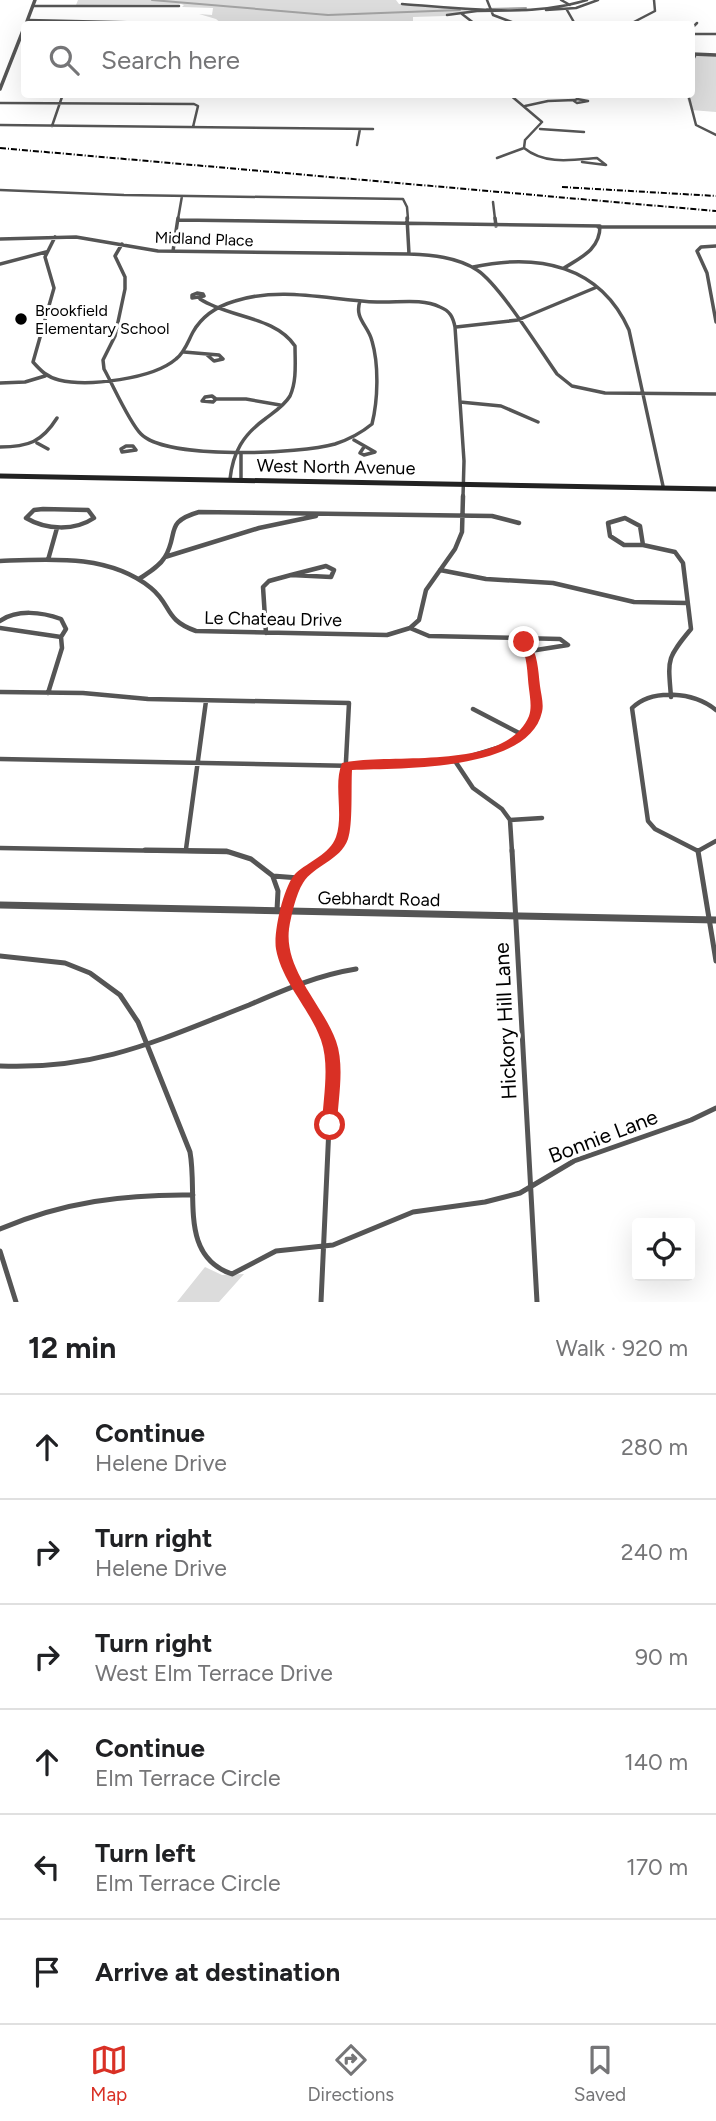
<!DOCTYPE html>
<html lang="en">
<head>
<meta charset="utf-8">
<style>
	body { margin:0; font-family:Figtree,sans-serif; background:#f2f2f2; color:#202124 }
	.controls { position:absolute; right:21px; bottom:21px; display:grid; overflow:hidden; border-radius:7px; box-shadow:0 7px 28px #0002 }
	.controls button { width:63px; height:63px; display:grid; place-items:center; padding:0; border:0; border-bottom:2px solid #e0e0e0; background:#fff; color:#202124; font:35px sans-serif }
	.stop { position:absolute; width:21px; height:21px; margin:-16px; border:5px solid #d93025; border-radius:50%; background:#fff }
	.stop.end { background:#d93025; border-color:#fff; box-shadow:0 2px 7px #0008 }
	.list { margin:0; padding:0; list-style:none }
	h2 { display:flex; justify-content:space-between; align-items:center; height:91px; margin:0; padding:0 28px; font-size:30px }
	h2 small { font-size:23px; font-weight:400; color:#757577 }
	.list li { display:grid; grid-template-columns:46px 1fr auto; gap:21px; align-items:center; box-sizing:border-box; height:105px; padding:0 28px; border-top:2px solid #e0e0e0 }
	.list b { display:block; font-size:26px; white-space:nowrap }
	.list p { margin:0; font-size:23px; white-space:nowrap; color:#757577 }
	.list em { font-size:23px; font-style:normal; color:#757577 }
	.icon { flex:none; width:38px; height:38px; fill:none; stroke:currentColor; stroke-width:2; stroke-linecap:round; stroke-linejoin:round }
	.map { position:relative; flex:none; width:716px; height:1302px; overflow:hidden }
	.search { position:absolute; background:#fff; box-shadow:0 7px 28px #0002; left:21px; right:21px; top:21px; height:77px; display:flex; align-items:center; gap:18px; box-sizing:border-box; padding:0 24px; border-radius:7px; color:#757577; font-size:26px }
	.sheet { height:721px; background:#fff }
	nav { display:flex; justify-content:space-around; align-items:center; box-sizing:border-box; height:98px; border-top:2px solid #e0e0e0; background:#fff; font-size:19px; color:#757577 }
	nav a { display:grid; justify-items:center; gap:4px }
	nav .on { color:#d93025 }
	.map>svg:first-child { display:block }
	.green { fill:#dcdcdc }
	.lines { fill:none; stroke-linecap:round; stroke-linejoin:round }
	.stream { stroke:#a3a3a3; stroke-width:2 }
	.minor-far3 { stroke:#555; stroke-width:2.5 }
	.minor-far2 { stroke:#555; stroke-width:3.5 }
	.minor-far1 { stroke:#555; stroke-width:4.5 }
	.minor { stroke:#555; stroke-width:5 }
	.tertiary-far1 { stroke:#555; stroke-width:3.5 }
	.tertiary { stroke:#555; stroke-width:7 }
	.secondary { stroke:#222; stroke-width:5 }
	.rail { stroke:#000; stroke-width:2; stroke-dasharray:6 2 1 2; stroke-linecap:butt }
	.route { fill:#d93025 }
	.poi-dot { fill:#000; stroke:#fff; stroke-width:2.5 }
	.labels { text-anchor:middle; dominant-baseline:central; stroke-width:6; stroke-linejoin:round; paint-order:stroke }
	.far-street-label { font-size:16px; fill:#000; stroke:#fff }
	.far-poi-label { font-size:16px; fill:#000; stroke:#fff; text-anchor:start }
	.street-label { font-size:18px; fill:#000; stroke:#fff }
	.near-street-label { font-size:21px; fill:#000; stroke:#fff }
</style>
</head>
<body>
<div class="map">
<svg width="716" height="1302" viewBox="0 0 716 1302">
	<rect width="100%" height="100%" fill="#fff"/>
	<path class="green" d="M78,0H396L399,4L488,9L446,16L413,17V24H247L221,23L216,19L199,14L212,15L213,8L182,7L184,5L181,4L76,5Z
		M692,56H716V112L691,110L686,95L692,94Z
		M205,1267L222,1275L244,1274L219,1302H177Z"/>
	<g class="lines">
		<path class="stream" d="M152,0L328,15L460,10
			M487,9L526,8"/>
		<path class="minor-far3" d="M487,0L493,15L517,24
			M561,0L570,5
			M402,4C461,8 529,18 587,0
			M33,6H179
			M546,10L576,8L598,0
			M567,10L575,24
			M462,14L475,24
			M447,15L477,11L530,10
			M28,20L204,24
			M630,24L655,11L654,0
			M692,28L697,23
			M692,34H716
			M692,53L695,56L692,62
			M509,94L542,122L525,140L524,148
			M688,94L696,125L716,135
			M577,99L588,101L577,103L574,101Z
			M0,103L194,104L198,106L193,127
			M525,106L548,101L575,100
			M0,125L373,129
			M52,126L63,94
			M540,129L584,132
			M357,145L360,129
			M524,148C545,165 572,160 597,158L606,165L582,162
			M497,158L524,148
			M0,190L124,195L403,199L407,207L408,219
			M493,202L495,219
			M178,219L182,196"/>
		<path class="minor-far2" d="M407,218L409,254
			M495,218L496,226
			M178,220L600,226
			M598,227H716
			M55,237L45,257L54,288L33,362C41,371 47,377 59,380C88,387 153,379 176,359C185,352 188,341 193,332C202,316 218,306 235,301C282,286 329,300 377,302C398,303 421,298 440,307C450,311 453,317 455,327L464,461L463,497
			M0,239L76,237L158,251L409,254C432,255 457,257 477,270C499,284 540,350 557,374L572,386L605,393L716,394
			M122,244L115,256L125,277V289L115,336L103,360L104,369C113,385 129,422 141,434C166,460 301,454 335,444C350,439 360,434 372,424C378,400 379,365 372,341C368,325 354,319 360,301
			M716,246L701,247L697,251L707,273L716,322
			M173,251L178,218
			M0,264L46,252
			M473,267C538,253 600,265 629,330L663,486
			M564,268C582,257 600,249 600,226
			M197,293L203,294L204,296L192,298V295Z
			M200,299C229,318 275,316 295,346C295,362 297,381 290,396C284,406 274,412 265,419C243,435 233,452 230,479
			M456,327L518,320L597,287
			M184,352L219,355L223,359L214,361L206,354
			M0,383L25,382L45,376
			M212,396L216,399L213,402L202,401L205,397Z
			M216,399H246L280,405
			M460,402L501,406L538,422
			M354,440L375,452L364,455L360,453L364,447
			M37,443L48,449
			M126,446H133L136,450L122,452L121,449Z
			M0,447C28,447 42,442 57,418
			M241,453V479"/>
		<path class="minor-far1" d="M43,509L88,510L94,518C75,531 46,530 26,518L34,510Z
			M625,518L640,526L643,545H624L610,536L608,523Z
			M643,545L675,552L683,563L691,629C666,659 668,659 671,697
			M165,557L259,528L316,516
			M48,560L57,528
			M0,561C50,559 109,554 151,588C172,605 164,620 196,631L387,635L410,628L419,620L426,590L455,549L462,532L463,496
			M326,566L334,570L331,577L291,575Z
			M440,570L486,579L553,583L634,602L687,603
			M139,579C148,573 159,567 165,557C179,533 164,522 199,512L492,516L519,523
			M0,621C17,609 42,612 61,619L66,629L61,637L0,628
			M410,628L429,636L560,639L568,645L530,651
			M266,633L263,587L269,581L291,575
			M0,692L83,693L148,699L349,703L342,838L332,852
			M48,693L62,648L61,637
			M473,709L521,734
			M0,759L357,766L455,761L507,745L527,729L534,718L536,703L530,651L521,639
			M455,761L473,788L502,809L510,820L512,852
			M510,820L542,818
			M0,848L228,852
			M186,849L206,701
			M698,851L655,829L648,821L632,708C652,688 694,692 716,710
			M698,851L716,841"/>
		<path class="minor" d="M145,850L226,851L251,859L273,876L299,878
			M512,850L537,1302
			M698,851L716,961
			M273,877L278,891L277,910
			M299,878L333,850
			M299,878L284,921L283,950L293,976L324,1029L332,1061L321,1302
			M0,956L65,963L90,973L120,995L138,1022L190,1152C198,1196 179,1256 232,1274L276,1251L333,1245L413,1212L485,1202L520,1193L574,1161L691,1120L716,1108
			M0,1066C99,1070 159,1040 249,1005C284,990 318,975 356,969
			M0,1229C63,1202 125,1194 193,1195
			M0,1251L16,1302"/>
		<path class="tertiary-far1" d="M26,24L35,0
			M692,54L716,55
			M0,89L24,28"/>
		<path class="tertiary" d="M0,905L716,920"/>
		<path class="secondary" d="M0,476L716,489"/>
		<path class="rail" d="M0,148L716,211
			M562,187L716,196"/>
	</g>
	<path class="route" d="M520,640H528C538,654 538,669 540,686C541,694 544,704 542,712C529,772 398,768 352,770C351,786 353,825 348,839C340,861 314,865 303,883C296,894 291,916 289,929C284,970 323,1005 336,1041C345,1066 338,1099 337,1125L330,1132L324,1130L322,1125C323,1099 330,1065 321,1040C310,1009 282,982 276,949C273,933 284,884 296,873C308,862 330,854 336,837C344,814 333,785 342,763C389,752 505,773 529,716C532,708 530,697 529,689C527,673 528,656 519,642Z"/>
	<circle class="poi-dot" cx="21" cy="319" r="7"/>
	<g class="labels">
		<g class="far-street-label">
			<text transform="translate(204 239) rotate(2)">Midland Place</text>
		</g>
		<g class="far-poi-label">
			<text x="35" y="310">Brookfield<tspan x="35" dy="18">Elementary School</tspan></text>
		</g>
		<g class="street-label">
			<text transform="translate(336 467) rotate(1)">West North Avenue</text>
			<text transform="translate(273 619) rotate(1)">Le Chateau Drive</text>
			<text transform="translate(379 899) rotate(1)">Gebhardt Road</text>
		</g>
		<g class="near-street-label">
			<text transform="translate(505 1021) rotate(-93)">Hickory Hill Lane</text>
			<text transform="translate(603 1136) rotate(-21)">Bonnie Lane</text>
		</g>
	</g>
</svg>
<div class="controls">
<button><svg class="icon" aria-label="locate" viewBox="0 0 24 24"><circle cx="12" cy="12" r="6"/><path d="M12 2v4M12 18v4M2 12h4M18 12h4"/></svg></button>
</div>
<div class="stop" style="left:330px;top:1125px"></div>
<div class="stop end" style="left:524px;top:642px"></div>
<div class="search"><svg class="icon" aria-label="search" viewBox="0 0 24 24"><circle cx="10" cy="10" r="6"/><path d="M15 15l6 6"/></svg>Search here</div>
</div>
<section class="sheet">
<h2>12 min<small>Walk · 920 m</small></h2>
<ul class="list">
<li><svg class="icon" aria-label="ahead" viewBox="0 0 24 24"><path d="M12 20V5M6 11l6-6 6 6"/></svg><div><b>Continue</b><p>Helene Drive</p></div><em>280 m</em></li>
<li><svg class="icon" aria-label="right" viewBox="0 0 24 24"><path d="M7 20v-9h11M14 6l5 5-5 5"/></svg><div><b>Turn right</b><p>Helene Drive</p></div><em>240 m</em></li>
<li><svg class="icon" aria-label="right" viewBox="0 0 24 24"><path d="M7 20v-9h11M14 6l5 5-5 5"/></svg><div><b>Turn right</b><p>West Elm Terrace Drive</p></div><em>90 m</em></li>
<li><svg class="icon" aria-label="ahead" viewBox="0 0 24 24"><path d="M12 20V5M6 11l6-6 6 6"/></svg><div><b>Continue</b><p>Elm Terrace Circle</p></div><em>140 m</em></li>
<li><svg class="icon" aria-label="left" viewBox="0 0 24 24"><path d="M17 20v-9H6M10 6l-5 5 5 5"/></svg><div><b>Turn left</b><p>Elm Terrace Circle</p></div><em>170 m</em></li>
<li><svg class="icon" aria-label="arrive" viewBox="0 0 24 24"><path d="M6 21V4h12l-3 4 3 4H6"/></svg><div><b>Arrive at destination</b></div></li>
</ul>
</section>
<nav>
<a class="on"><svg class="icon" aria-label="map" viewBox="0 0 24 24"><path d="M3 6l6-2 6 2 6-2v14l-6 2-6-2-6 2zM9 4v14M15 6v14"/></svg>Map</a>
<a><svg class="icon" aria-label="directions" viewBox="0 0 24 24"><path d="M12 3l9 9-9 9-9-9zM9 14v-3h6M13 9l2 2-2 2"/></svg>Directions</a>
<a><svg class="icon" aria-label="saved" viewBox="0 0 24 24"><path d="M7 4h10v16l-5-4-5 4z"/></svg>Saved</a>
</nav>
</body>
</html>
